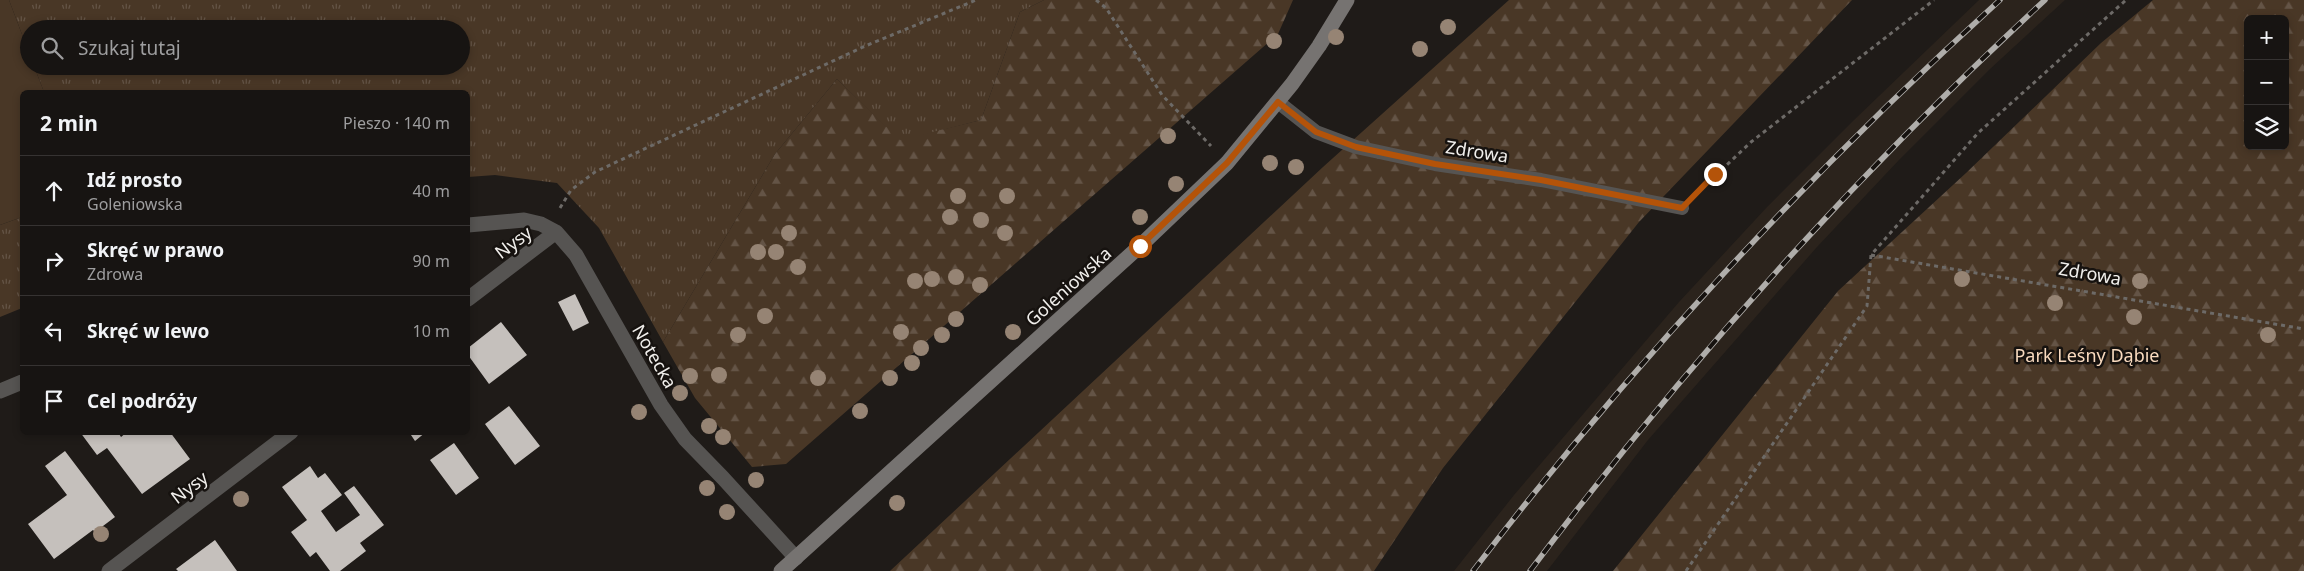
<!DOCTYPE html>
<html lang="pl">
<head>
<meta charset="utf-8">
<style>
	body { margin:0; font-family:"Noto Sans",sans-serif; background:#201d1b; color:#f1f3f6 }
	.controls { position:absolute; right:15px; top:15px; display:grid; overflow:hidden; border-radius:8px; box-shadow:0 2px 8px #0003 }
	.controls button { width:45px; height:45px; display:grid; place-items:center; padding:0; border:0; border-bottom:1px solid #363332; background:#171412; color:#f1f3f6; font:25px sans-serif }
	.stop { position:absolute; width:15px; height:15px; margin:-11px; border:4px solid #b45309; border-radius:50%; background:#fff }
	.stop.end { background:#b45309; border-color:#fff; box-shadow:0 1px 5px #0008 }
	.list { margin:0; padding:0; list-style:none }
	h2 { display:flex; justify-content:space-between; align-items:center; height:65px; margin:0; padding:0 20px; font-size:21px }
	h2 small { font-size:16px; font-weight:400; color:#9e9e9f }
	.list li { display:grid; grid-template-columns:32px 1fr auto; gap:15px; align-items:center; box-sizing:border-box; height:70px; padding:0 20px; border-top:1px solid #363332 }
	.list b { display:block; font-size:19px; white-space:nowrap }
	.list p { margin:0; font-size:16px; white-space:nowrap; color:#9e9e9f }
	.list em { font-size:16px; font-style:normal; color:#9e9e9f }
	.icon { flex:none; width:28px; height:28px; fill:none; stroke:currentColor; stroke-width:2; stroke-linecap:round; stroke-linejoin:round }
	.map { position:relative; flex:none; width:2304px; height:571px; overflow:hidden }
	.search { position:absolute; background:#171412; box-shadow:0 2px 8px #0003; left:20px; top:20px; width:450px; height:55px; display:flex; align-items:center; gap:12px; box-sizing:border-box; padding:0 18px; border-radius:28px; color:#9e9e9f; font-size:19px }
	.panel { position:absolute; background:#171412; box-shadow:0 2px 8px #0003; left:20px; top:90px; width:450px; height:345px; border-radius:8px }
	.map>svg:first-child { display:block }
	.built { fill:#2b231c }
	.grass { fill:url(#grass-tufts) }
	.forest { fill:url(#forest-firs); fill-rule:evenodd }
	.garden { fill:#493726 }
	.building { fill:#c5c0bc }
	.lines { fill:none; stroke-linecap:round; stroke-linejoin:round }
	.path { stroke:#6d6a67; stroke-width:3; stroke-dasharray:4 4; stroke-linecap:butt }
	.lane { stroke:#565452; stroke-width:14 }
	.street { stroke:#565452; stroke-width:15 }
	.secondary { stroke:#767371; stroke-width:15 }
	.rail-casing { stroke:#afadaa; stroke-width:5.5 }
	.rail { stroke:#16120f; stroke-width:4; stroke-dasharray:11; stroke-linecap:butt }
	.tree { fill:#968474 }
	.route { stroke:#b45309; stroke-width:6 }
	.labels { text-anchor:middle; dominant-baseline:central; stroke-width:5; stroke-linejoin:round; paint-order:stroke }
	.street-label { font-size:18px; fill:#f1efec; stroke:#16120f }
	.park-label { font-size:18px; fill:#f8dabf; stroke:#16120f }
</style>
</head>
<body>
<div class="map">
<svg width="2304" height="571" viewBox="0 0 2304 571">
	<defs>
		<pattern id="grass-tufts" width="24" height="20" patternUnits="userSpaceOnUse" patternTransform="scale(1.25)"><rect width="24" height="20" fill="#493726"/><path d="M3 7l-1-3M5 7V3M7 7l1-3M15 17l-1-3M17 17v-4M19 17l1-3" fill="none" stroke="#645446"/></pattern>
		<pattern id="forest-firs" width="22" height="20" patternUnits="userSpaceOnUse" patternTransform="scale(1.25)"><rect width="22" height="20" fill="#493726"/><path d="M5 1l3.5 6h-7zM16 11l3.5 6h-7z" fill="#645446"/></pattern>
	</defs>
	<rect width="100%" height="100%" fill="#1f1b18"/>
	<path class="built" d="M1979,0H2065L1990,69L1899,160L1817,247L1648,440L1547,571H1454L1514,495L1679,302L1768,206L1854,120Z"/>
	<path class="grass" d="M9,0H1044L1020,12L981,120L900,141L837,79L775,154L663,342L599,228L557,183L495,175L468,177V92H44L34,66H461V29H29V53Z
		M22,217V308L0,317V225Z"/>
	<path class="forest" d="M1044,0H1293L1278,34L786,464L752,467L695,398L663,342L775,154L837,79L900,140L981,120L1020,12Z
		M1509,0H1852L1639,222L1443,468L1374,571H890L1323,167Z
		M2153,0H2304V571H1613L1838,291L1966,173L2101,43ZM2248,19H2285V146H2248Z"/>
	<path class="garden" d="M0,0H9L29,53V66H34L44,92H22V217L0,225Z"/>
	<path class="building" d="M575,294L589,323L573,331L558,302Z
		M501,322L527,355L489,384L468,355V348Z
		M509,406L540,446L515,465L485,424Z
		M80,432H118L121,437L127,432H170L190,459L142,494L107,448L97,455Z
		M409,432H426L415,441Z
		M454,443L479,478L456,495L430,460Z
		M65,451L115,517L95,532L93,530L54,559L28,524L67,495L45,466Z
		M310,466L318,478L325,473L342,495L321,511L336,532L360,515L344,493L354,486L384,525L360,543L366,551L340,571H330L316,552L310,557L291,532L307,520L282,487Z
		M215,540L237,571H178L176,569Z"/>
	<g class="lines">
		<path class="path" d="M1096,0L1106,8L1162,95L1211,146
			M1698,192L1751,142L1934,0
			M560,208L571,190L595,172L863,47L976,0
			M1871,255L2304,329
			M1686,571L1867,306L1871,255L1978,133L2126,0"/>
		<path class="lane" d="M1278,102L1316,132L1356,147L1435,164L1541,180L1682,208"/>
		<path class="street" d="M468,225L524,220L541,224L556,232L576,255L661,405L685,439L723,478L796,558
			M468,299L556,232
			M0,391L22,382
			M109,571L291,432"/>
		<path class="secondary" d="M781,571L1140,246L1227,163L1292,84L1319,46L1347,0"/>
		<g class="rail-casing">
			<path id="rail" d="M1473,571C1628,368 1810,172 2000,0
				M1530,571C1684,366 1856,174 2045,0"/>
		</g>
		<use href="#rail" class="rail"/>
	</g>
	<g class="tree">
		<circle cx="1448" cy="27" r="8"/>
		<circle cx="1336" cy="37" r="8"/>
		<circle cx="1274" cy="41" r="8"/>
		<circle cx="1420" cy="49" r="8"/>
		<circle cx="1168" cy="136" r="8"/>
		<circle cx="1270" cy="163" r="8"/>
		<circle cx="1296" cy="167" r="8"/>
		<circle cx="1176" cy="184" r="8"/>
		<circle cx="958" cy="196" r="8"/>
		<circle cx="1007" cy="196" r="8"/>
		<circle cx="950" cy="217" r="8"/>
		<circle cx="1140" cy="217" r="8"/>
		<circle cx="981" cy="220" r="8"/>
		<circle cx="789" cy="233" r="8"/>
		<circle cx="1005" cy="233" r="8"/>
		<circle cx="758" cy="252" r="8"/>
		<circle cx="776" cy="252" r="8"/>
		<circle cx="798" cy="267" r="8"/>
		<circle cx="956" cy="277" r="8"/>
		<circle cx="932" cy="279" r="8"/>
		<circle cx="1962" cy="279" r="8"/>
		<circle cx="915" cy="281" r="8"/>
		<circle cx="2140" cy="281" r="8"/>
		<circle cx="980" cy="285" r="8"/>
		<circle cx="2055" cy="303" r="8"/>
		<circle cx="765" cy="316" r="8"/>
		<circle cx="2134" cy="317" r="8"/>
		<circle cx="956" cy="319" r="8"/>
		<circle cx="901" cy="332" r="8"/>
		<circle cx="1013" cy="332" r="8"/>
		<circle cx="738" cy="335" r="8"/>
		<circle cx="942" cy="335" r="8"/>
		<circle cx="2268" cy="335" r="8"/>
		<circle cx="921" cy="348" r="8"/>
		<circle cx="912" cy="363" r="8"/>
		<circle cx="719" cy="375" r="8"/>
		<circle cx="690" cy="376" r="8"/>
		<circle cx="818" cy="378" r="8"/>
		<circle cx="890" cy="378" r="8"/>
		<circle cx="680" cy="393" r="8"/>
		<circle cx="860" cy="411" r="8"/>
		<circle cx="639" cy="412" r="8"/>
		<circle cx="709" cy="426" r="8"/>
		<circle cx="723" cy="437" r="8"/>
		<circle cx="756" cy="480" r="8"/>
		<circle cx="707" cy="488" r="8"/>
		<circle cx="241" cy="499" r="8"/>
		<circle cx="897" cy="503" r="8"/>
		<circle cx="727" cy="512" r="8"/>
		<circle cx="101" cy="534" r="8"/>
	</g>
	<g class="lines">
		<path class="route" d="M1140,246L1227,163L1278,102L1316,132L1356,147L1435,164L1541,180L1682,208L1715,174"/>
	</g>
	<g class="labels">
		<g class="street-label">
			<text transform="translate(1477 151) rotate(9)">Zdrowa</text>
			<text transform="translate(513 242) rotate(-37)">Nysy</text>
			<text transform="translate(2090 273) rotate(10)">Zdrowa</text>
			<text transform="translate(1068 286) rotate(-42)">Goleniowska</text>
			<text transform="translate(655 356) rotate(60)">Notecka</text>
			<text transform="translate(189 487) rotate(-37)">Nysy</text>
		</g>
		<g class="park-label">
			<text x="2087" y="355">Park Leśny Dąbie</text>
		</g>
	</g>
</svg>
<div class="controls">
<button>+</button>
<button>−</button>
<button><svg class="icon" aria-label="layers" viewBox="0 0 24 24"><path d="M12 4l9 5-9 5-9-5zM3 14l9 5 9-5"/></svg></button>
</div>
<div class="stop" style="left:1140px;top:246px"></div>
<div class="stop end" style="left:1715px;top:174px"></div>
<div class="search"><svg class="icon" aria-label="search" viewBox="0 0 24 24"><circle cx="10" cy="10" r="6"/><path d="M15 15l6 6"/></svg>Szukaj tutaj</div>
<section class="panel">
<h2>2 min<small>Pieszo · 140 m</small></h2>
<ul class="list">
<li><svg class="icon" aria-label="ahead" viewBox="0 0 24 24"><path d="M12 20V5M6 11l6-6 6 6"/></svg><div><b>Idź prosto</b><p>Goleniowska</p></div><em>40 m</em></li>
<li><svg class="icon" aria-label="right" viewBox="0 0 24 24"><path d="M7 20v-9h11M14 6l5 5-5 5"/></svg><div><b>Skręć w prawo</b><p>Zdrowa</p></div><em>90 m</em></li>
<li><svg class="icon" aria-label="left" viewBox="0 0 24 24"><path d="M17 20v-9H6M10 6l-5 5 5 5"/></svg><div><b>Skręć w lewo</b></div><em>10 m</em></li>
<li><svg class="icon" aria-label="arrive" viewBox="0 0 24 24"><path d="M6 21V4h12l-3 4 3 4H6"/></svg><div><b>Cel podróży</b></div></li>
</ul>
</section>
</div>
</body>
</html>
